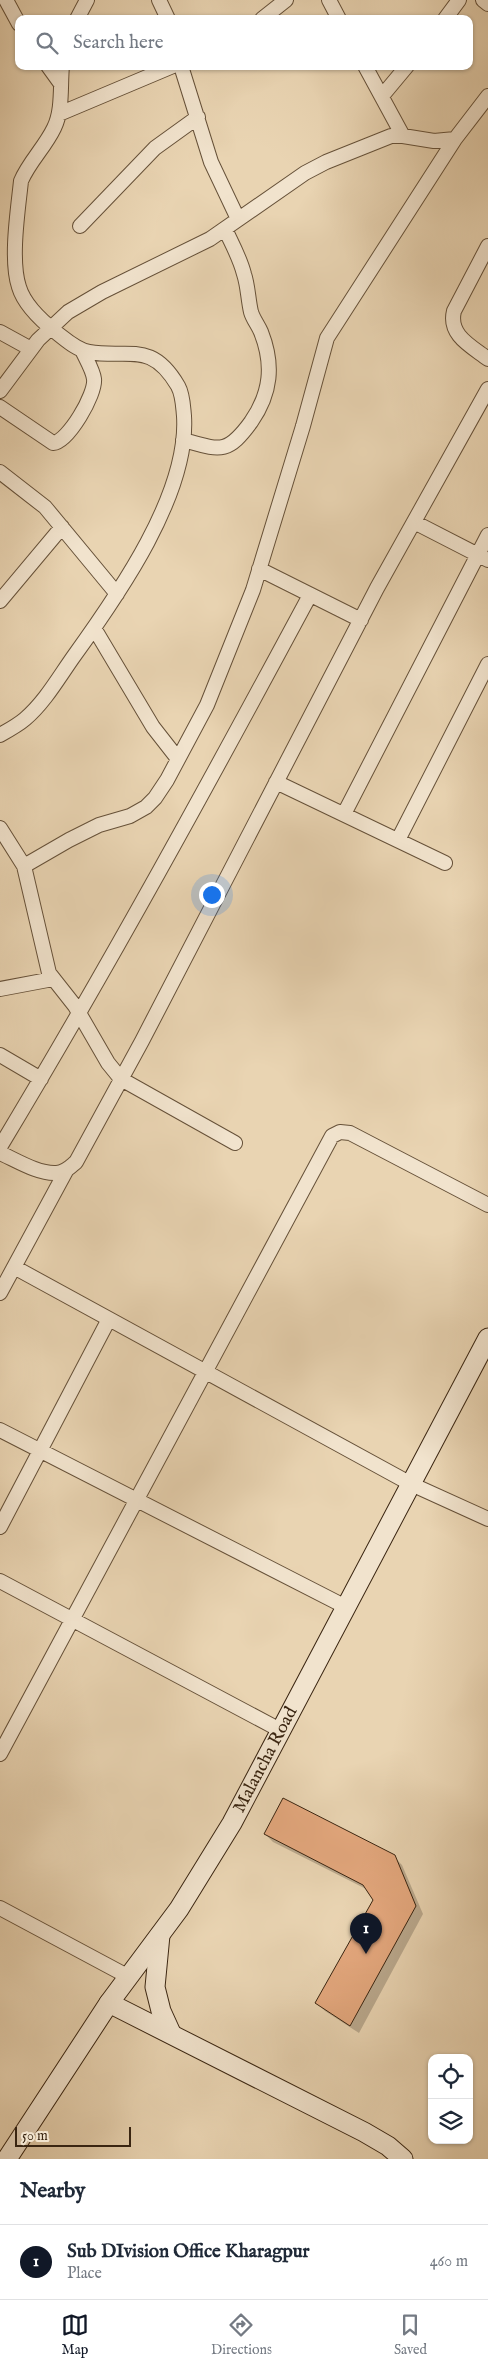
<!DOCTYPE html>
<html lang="en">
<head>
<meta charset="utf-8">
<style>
	body { margin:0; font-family:"IM FELL English",serif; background:#f2f2f3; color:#1f2937 }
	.controls { position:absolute; right:15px; bottom:15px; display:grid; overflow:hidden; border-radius:10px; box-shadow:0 1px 4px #0004 }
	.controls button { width:45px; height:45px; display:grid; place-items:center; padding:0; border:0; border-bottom:1px solid #e0e1e3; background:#fff; color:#1f2937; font:25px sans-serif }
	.scale { position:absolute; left:15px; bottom:12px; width:116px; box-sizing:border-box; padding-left:5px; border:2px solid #3a2511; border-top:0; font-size:14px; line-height:18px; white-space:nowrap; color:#3a2511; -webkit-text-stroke:4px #f1e3cd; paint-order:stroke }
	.you { position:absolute; left:211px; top:894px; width:18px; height:18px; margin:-12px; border:4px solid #fff; border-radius:50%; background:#1a73e8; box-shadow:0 0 0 8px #1a73e833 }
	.badge { display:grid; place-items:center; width:32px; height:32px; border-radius:50%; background:#111827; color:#fff; font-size:16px; font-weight:700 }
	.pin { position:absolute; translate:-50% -41px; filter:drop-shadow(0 1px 2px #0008) }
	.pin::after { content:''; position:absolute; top:26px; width:18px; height:15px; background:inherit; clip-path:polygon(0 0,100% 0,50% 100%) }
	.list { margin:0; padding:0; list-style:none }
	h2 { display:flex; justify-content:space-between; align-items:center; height:65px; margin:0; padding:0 20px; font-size:21px }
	h2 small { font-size:16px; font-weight:400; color:#747a83 }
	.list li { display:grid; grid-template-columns:32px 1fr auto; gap:15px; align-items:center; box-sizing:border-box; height:75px; padding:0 20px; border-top:1px solid #e0e1e3 }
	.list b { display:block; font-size:19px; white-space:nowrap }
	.list p { margin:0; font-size:16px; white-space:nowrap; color:#747a83 }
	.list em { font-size:16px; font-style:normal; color:#747a83 }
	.icon { flex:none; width:28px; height:28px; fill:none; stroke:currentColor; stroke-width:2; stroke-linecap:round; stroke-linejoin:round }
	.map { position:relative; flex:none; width:488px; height:2159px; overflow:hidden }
	.search { position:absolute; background:#fff; box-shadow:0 1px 4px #0004; left:15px; right:15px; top:15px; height:55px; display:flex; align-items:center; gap:12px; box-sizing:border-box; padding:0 18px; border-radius:10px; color:#747a83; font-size:19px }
	.sheet { height:140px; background:#fff }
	nav { display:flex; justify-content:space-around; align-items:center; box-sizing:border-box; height:70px; border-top:1px solid #e0e1e3; background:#fff; font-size:14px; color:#747a83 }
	nav a { display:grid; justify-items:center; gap:2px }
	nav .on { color:#111827 }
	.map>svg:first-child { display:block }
	.shadow { fill:#0003 }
	.building { fill:#e4a87e; stroke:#3a2511 }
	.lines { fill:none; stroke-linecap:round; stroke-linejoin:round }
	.minor-casing { stroke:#665139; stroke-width:16 }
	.secondary-casing { stroke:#3a2511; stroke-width:21 }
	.minor { stroke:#f1e3cd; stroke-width:14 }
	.secondary { stroke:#f1e3cd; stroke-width:19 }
	.labels { text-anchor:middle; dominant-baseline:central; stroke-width:4; stroke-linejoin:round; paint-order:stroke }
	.street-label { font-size:18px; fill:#3a2511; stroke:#f1e3cd }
</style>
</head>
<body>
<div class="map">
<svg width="488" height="2159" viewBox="0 0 488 2159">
	<rect width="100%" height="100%" fill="#e9d4b2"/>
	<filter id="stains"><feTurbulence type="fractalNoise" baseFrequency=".004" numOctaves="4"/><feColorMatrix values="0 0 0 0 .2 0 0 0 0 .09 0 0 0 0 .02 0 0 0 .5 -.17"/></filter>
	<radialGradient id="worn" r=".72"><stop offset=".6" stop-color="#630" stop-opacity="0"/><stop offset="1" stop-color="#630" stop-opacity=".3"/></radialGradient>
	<path class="shadow" d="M265,1834L394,1857L402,1865L423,1914L359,2033L325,2011L317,2003L374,1900L368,1890L273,1842Z"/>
	<path class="building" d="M283,1798L395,1855L416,1906L350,2026L315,2003L373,1900L363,1885L264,1834Z"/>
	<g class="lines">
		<g class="minor-casing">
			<path id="minor" d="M6,0L19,24
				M159,0L168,19
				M329,0L339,19
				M483,0L488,4
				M77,19L87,0
				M262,19L286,0
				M445,19L459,0
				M48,66L61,84
				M181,66L211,162L238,219
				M365,66L403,136
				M382,96L407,66
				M59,114L173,66
				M80,226L155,148L198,117
				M488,246L454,311C448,335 471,346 488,359
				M0,332L31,349
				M0,391L38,340L68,312L102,292L210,239L305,173L326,162L391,136H403L434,141L455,139
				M0,407L53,443C68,442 96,394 94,379C93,370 86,359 82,350
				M183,440C220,450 227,455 251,422C271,393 274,365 261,332C258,325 253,319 251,312C248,299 248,286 244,274C240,258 232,244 225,229
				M0,472L45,507L117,594
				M414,522L488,560
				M259,569L361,620
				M0,601L62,527
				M94,628L153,727L178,759
				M0,735C9,730 18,725 25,719C45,702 59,677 74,656C118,595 189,494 184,416C183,406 183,395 178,386C151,340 129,359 89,352C77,350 66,340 57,333C43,322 24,304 19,287C10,260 18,210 21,181C29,162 45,147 54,128C63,110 60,86 62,66
				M276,782L445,863
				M344,814L488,535
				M0,828L24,866L69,840L99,825L130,816L146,807L155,798L167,780L207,705L253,590L303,426L327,338L455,139L488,96
				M398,840L488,664
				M24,866L49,973L75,1006L108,1063L121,1079L235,1143
				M0,989L53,979
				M0,1055L41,1079
				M0,1147C109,966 210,781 310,595
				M0,1153C16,1160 38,1174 56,1173C65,1173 70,1167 76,1162L142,1041L377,588L488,389
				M14,1267L411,1484L488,1519
				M0,1293L66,1171
				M0,1430L346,1607
				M0,1527L109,1319
				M0,1581L280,1730
				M0,1754L332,1136L340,1132L350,1133L488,1205
				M0,1908L129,1977"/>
		</g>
		<g class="secondary-casing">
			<g id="secondary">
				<path d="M160,1935L155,1987L161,2011L171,2033"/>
				<path d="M109,2003L364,2132L388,2146L403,2159"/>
				<path id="s1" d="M7,2159L109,2003L179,1909L232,1823L488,1338"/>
			</g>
		</g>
		<use href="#minor" class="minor"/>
		<use href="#secondary" class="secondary"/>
	</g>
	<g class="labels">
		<g class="street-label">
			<text stroke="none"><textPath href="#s1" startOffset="476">Malancha Road</textPath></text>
		</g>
	</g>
	<rect width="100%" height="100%" filter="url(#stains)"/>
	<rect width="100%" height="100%" fill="url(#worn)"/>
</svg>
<div class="controls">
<button><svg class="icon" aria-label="locate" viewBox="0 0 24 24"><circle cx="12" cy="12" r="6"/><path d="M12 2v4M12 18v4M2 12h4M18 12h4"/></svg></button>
<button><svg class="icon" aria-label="layers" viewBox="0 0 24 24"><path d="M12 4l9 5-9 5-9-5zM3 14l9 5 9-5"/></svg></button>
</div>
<div class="scale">50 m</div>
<div class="you"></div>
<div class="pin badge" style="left:366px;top:1954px">1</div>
<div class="search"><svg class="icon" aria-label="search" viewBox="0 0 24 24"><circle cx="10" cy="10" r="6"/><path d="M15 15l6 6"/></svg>Search here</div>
</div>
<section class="sheet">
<h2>Nearby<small></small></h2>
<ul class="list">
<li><span class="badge">1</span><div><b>Sub DIvision Office Kharagpur</b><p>Place</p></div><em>460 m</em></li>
</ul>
</section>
<nav>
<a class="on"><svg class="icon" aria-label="map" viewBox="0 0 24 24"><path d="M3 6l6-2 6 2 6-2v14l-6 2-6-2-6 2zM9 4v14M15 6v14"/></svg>Map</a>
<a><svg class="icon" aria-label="directions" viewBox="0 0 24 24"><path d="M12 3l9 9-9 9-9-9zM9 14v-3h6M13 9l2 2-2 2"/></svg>Directions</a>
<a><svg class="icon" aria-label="saved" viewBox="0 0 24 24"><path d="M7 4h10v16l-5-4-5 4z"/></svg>Saved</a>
</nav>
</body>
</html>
